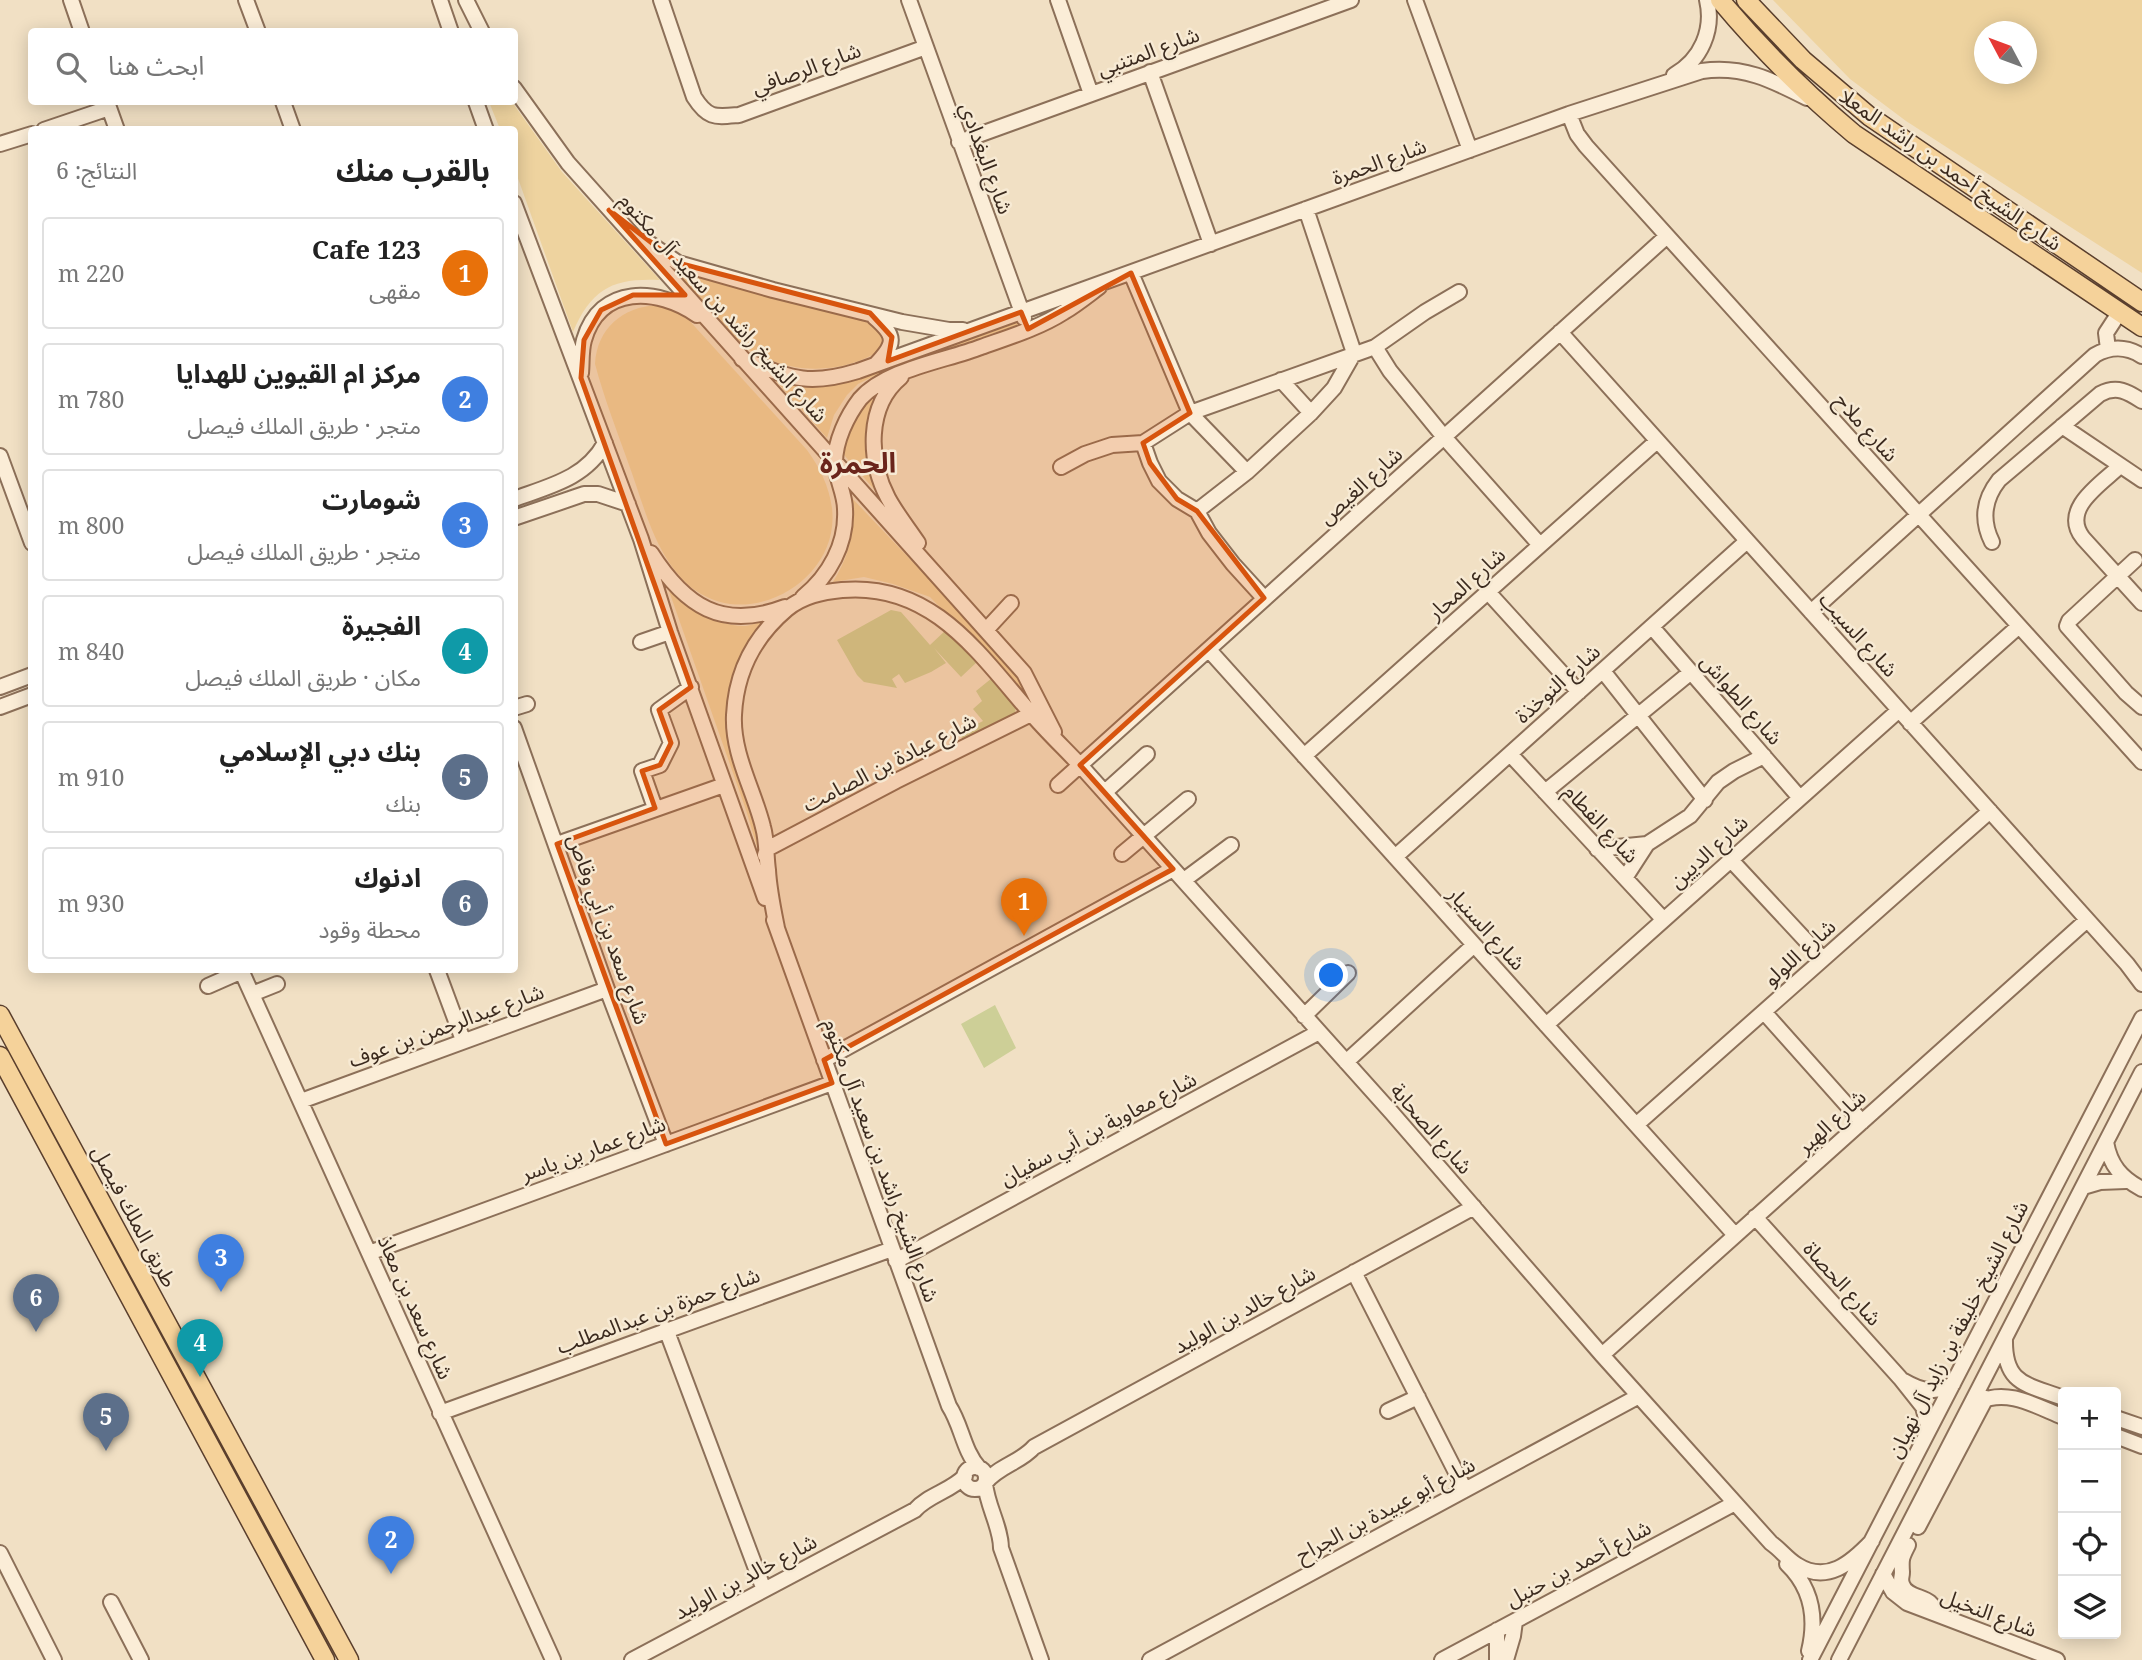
<!DOCTYPE html>
<html lang="ar">
<head>
<meta charset="utf-8">
<style>
	body { margin:0; font-family:"Noto Serif","Noto Sans Arabic",serif; background:#f6f6f6; color:#222; direction:rtl }
	.controls { position:absolute; right:21px; bottom:21px; display:grid; overflow:hidden; border-radius:7px; box-shadow:0 4px 18px #0003 }
	.controls button { width:63px; height:63px; display:grid; place-items:center; padding:0; border:0; border-bottom:2px solid #e0e0e0; background:#fff; color:#222; font:35px sans-serif }
	.compass { position:absolute; left:1974px; top:21px; width:63px; height:63px; border-radius:50%; background:#fff; box-shadow:0 4px 18px #0003; rotate:311deg }
	.you { position:absolute; left:1332px; top:976px; width:24px; height:24px; margin:-18px; border:5px solid #fff; border-radius:50%; background:#1a73e8; box-shadow:0 0 0 10px #1a73e833 }
	.badge { display:grid; place-items:center; width:46px; height:46px; border-radius:50%; background:#b45309; color:#fff; font-size:23px; font-weight:700 }
	.pin { position:absolute; translate:-50% -58px; filter:drop-shadow(0 2px 4px #0008) }
	.pin::after { content:''; position:absolute; top:37px; width:24px; height:21px; background:inherit; clip-path:polygon(0 0,100% 0,50% 100%) }
	.list { margin:0; padding:0; list-style:none }
	h2 { display:flex; justify-content:space-between; align-items:center; height:91px; margin:0; padding:0 28px; font-size:30px }
	h2 small { font-size:23px; font-weight:400; color:#767676 }
	.list li { display:grid; grid-template-columns:46px 1fr auto; gap:21px; align-items:center; box-sizing:border-box; height:112px; margin:0 14px 14px; padding:0 14px; border:2px solid #e0e0e0; border-radius:7px }
	.list b { display:block; font-size:26px; white-space:nowrap }
	.list p { margin:0; font-size:23px; white-space:nowrap; color:#767676 }
	.list em { font-size:23px; font-style:normal; color:#767676 }
	.icon { flex:none; width:38px; height:38px; fill:none; stroke:currentColor; stroke-width:2; stroke-linecap:round; stroke-linejoin:round }
	.map { position:relative; flex:none; width:2142px; height:1660px; overflow:hidden; direction:ltr }
	.search { position:absolute; background:#fff; box-shadow:0 4px 18px #0003; left:28px; top:28px; width:490px; height:77px; display:flex; align-items:center; gap:18px; box-sizing:border-box; padding:0 24px; border-radius:7px; color:#767676; font-size:26px }
	.panel { position:absolute; background:#fff; box-shadow:0 4px 18px #0003; left:28px; top:126px; width:490px; height:847px; border-radius:7px; direction:rtl }
	.map>svg:first-child { display:block }
	.green { fill:#cdcf97 }
	.sand { fill:#eed39f; fill-rule:evenodd }
	.lines { fill:none; stroke-linecap:round; stroke-linejoin:round }
	.minor-casing { stroke:#8c7059; stroke-width:18 }
	.major-casing { stroke:#5a3f2d; stroke-width:21 }
	.minor { stroke:#fbedd7; stroke-width:14 }
	.major { stroke:#f5d29a; stroke-width:18 }
	.marked { fill:#d7540e; fill-opacity:0.2; stroke:#d7540e; stroke-width:5; stroke-linejoin:round }
	.labels { text-anchor:middle; dominant-baseline:central; stroke-width:5; stroke-linejoin:round; paint-order:stroke }
	.street-label { font-size:21px; fill:#3b2a1e; stroke:#f7ead4 }
	.district-label { font-size:28px; font-weight:bold; fill:#6a251b; stroke:#f7ead4 }
</style>
</head>
<body>
<div class="map">
<svg width="2142" height="1660" viewBox="0 0 2142 1660">
	<rect width="100%" height="100%" fill="#f1e0c4"/>
	<path class="green" d="M891,610L901,612L930,645L947,629L978,661L961,677L934,648L946,663L931,672L905,683L899,674L892,679L897,688L864,682L857,675L837,640Z
		M992,678L1016,705L1015,713L963,741L960,733L983,721L973,709L982,701L976,691Z
		M995,1005L1016,1048L984,1068L961,1024Z"/>
	<path class="sand" d="M1773,0H2142V273L1906,121L1850,79ZM1984,32H2026V74H1984Z
		M489,102H512L562,172L660,280C613,278 592,288 573,332L515,170L514,130L500,129Z
		M667,264L729,281L743,290L870,322L886,334L883,349C841,376 786,375 745,347Z
		M657,305L671,309L687,318L807,450C820,468 829,486 832,508C839,565 783,610 730,604C715,602 698,594 687,584C654,552 644,506 629,465C617,431 604,398 595,364C597,328 623,307 657,305Z
		M1017,318L1020,324L884,371L858,384L847,395L834,415L827,438L773,378L794,383Z
		M889,388L876,408L880,496L844,455C850,420 858,407 889,388Z
		M849,495L1021,676L1032,703L930,597L893,584L864,577L833,582C851,553 856,528 849,495Z
		M669,591C689,606 716,626 743,626C750,626 758,622 765,621L745,650L731,707L765,848L758,850L746,810Z"/>
	<g class="lines">
		<g class="minor-casing">
			<path id="minor" d="M71,0L82,32
				M246,0L258,32
				M440,0L451,32
				M466,0L482,32
				M661,0L694,97C708,119 715,117 739,115L926,47
				M909,0L1024,318
				M1058,0L1091,94
				M1415,0L1470,150
				M1150,72L1211,244
				M1674,75C1701,60 1714,30 1707,0
				M514,88L568,163L1024,673L1054,732
				M107,102L117,130
				M283,102L293,130
				M476,102L486,130
				M1569,114L1577,134L1586,146L2142,762
				M44,130L109,108
				M959,142L1351,0
				M0,144L32,134
				M514,203L641,539L670,632L765,898
				M646,241L678,263L773,290L902,322L949,330H963
				M1131,273L1190,413L1247,472
				M874,317C896,336 896,343 876,364
				M1560,332L2127,964L2142,984
				M1375,347L1390,371L1444,437L1540,545
				M2108,349L2106,333L2119,313
				M742,359C789,377 806,387 858,371L1569,114L1702,71C1742,65 1772,80 1807,98
				M581,373C582,363 581,350 584,340C600,284 658,288 697,315
				M901,377C866,406 868,460 888,498C896,513 908,528 918,543
				M1281,380L1311,413
				M2062,426L2142,480
				M1143,443L1150,463L1159,481L1177,499L1197,511L1209,533L1233,564L1264,598
				M0,456L32,543
				M2120,466C2101,484 2060,509 2083,538L2142,603
				M1061,467L1085,454L1112,445L1143,443L1190,413L1375,347L1425,312L1459,292
				M514,499C550,486 586,478 605,443
				M1197,511L1247,472L1311,413L1334,388L1354,353L1306,209
				M514,518L584,494H598L628,504
				M1992,542C1981,520 1984,499 1999,480L2100,394C2117,385 2128,392 2142,401
				M651,553C685,606 722,631 785,607
				M2135,560L2069,621L2067,626L2126,693L2142,707
				M1488,592L1579,692
				M803,597C829,576 847,544 845,509C845,494 836,478 835,463C835,441 847,416 860,399C886,369 945,361 981,347C1009,337 1039,328 1064,312C1076,305 1087,296 1099,287
				M1811,612L2095,355C2111,346 2126,346 2142,356
				M1652,627L1800,798
				M987,629L1011,603
				M641,642L670,632
				M1209,650L1735,1235
				M1603,671L1705,800
				M0,687L32,675
				M0,707L32,695
				M514,708L527,704
				M1910,723L2019,626
				M514,728L607,989L666,1144
				M1510,754L1663,919
				M1304,756L1657,441
				M1058,785L1667,236
				M1105,792L1147,754
				M1545,792L1691,672
				M655,808L642,771L660,765L671,743L659,710L691,687
				M557,844L724,785
				M1597,849L1647,844
				M1122,854L1188,799
				M765,855L767,849L896,781L1031,714
				M1395,857L1747,541
				M1730,859L1823,959
				M1625,878L1647,844L1690,816L1718,782L1734,771L1764,756
				M1184,880L1231,845
				M774,920L949,1406C962,1426 963,1450 979,1468
				M777,928C773,908 769,889 768,870C766,856 767,841 763,827C754,790 732,754 734,715C736,672 755,636 787,609C803,596 822,592 842,590C931,582 977,651 1029,711C1045,730 1063,747 1080,765L1392,1113L1602,1355L1771,1543C1781,1550 1787,1559 1797,1565C1827,1584 1851,1563 1872,1541
				M241,970L553,1660
				M437,970L463,1040
				M208,986L242,971
				M252,994L277,984
				M1764,1012L1862,1122
				M1304,1016L1348,973
				M1546,1025L1899,710
				M824,1060L1173,869
				M1346,1062L1474,945
				M301,1101L607,989
				M1636,1125L1990,811
				M2106,1142C2110,1165 2121,1178 2142,1189
				M2083,1187L2100,1182L2126,1181
				M1755,1217L1900,1378L1923,1407L1929,1430
				M369,1253L832,1083
				M896,1261L1319,1032
				M1354,1272L1465,1490
				M666,1329L764,1590
				M2005,1339C2004,1385 2027,1384 2063,1398
				M1602,1355L2087,920
				M1904,1381C1921,1391 1935,1394 1953,1384
				M1979,1402C2007,1388 2036,1406 2063,1417
				M1388,1411L1418,1397
				M440,1413L892,1249
				M2116,1418L2142,1427
				M2116,1436L2142,1446
				M964 1478a11 11 0 1 1 22 0a11 11 0 1 1-22 0Z
				M986,1482C999,1466 1021,1462 1034,1447L1474,1207
				M985,1483C987,1506 1001,1527 1001,1548L1041,1660
				M1918,1527L1986,1398
				M1908,1545C1902,1557 1901,1558 1902,1572C1902,1578 1900,1578 1902,1584C1907,1601 1936,1594 1933,1613
				M0,1553L54,1660
				M1787,1564C1812,1588 1817,1618 1809,1651
				M1883,1574L1893,1592L1907,1603L2057,1660
				M111,1602L141,1660
				M632,1660L915,1510C928,1495 951,1491 965,1476
				M1150,1660L1639,1396
				M1442,1660L1735,1503
				M1497,1660V1630
				M1506,1660L1513,1636L1515,1621
				M1810,1660L2142,1018
				M1839,1660L2142,1072"/>
		</g>
		<g class="major-casing">
			<path id="major" d="M1720,0C1761,49 1805,93 1854,134L2142,327
				M1746,0L1803,60L1869,116L2142,302
				M0,1015L349,1660
				M0,1056L325,1660"/>
		</g>
		<use href="#minor" class="minor"/>
		<use href="#major" class="major"/>
	</g>
	<path class="marked" d="M609,210L678,263L870,313L892,337L888,361L1021,312L1028,329L1131,273L1190,413L1143,443L1150,463L1177,499L1197,511L1264,598L1080,765L1173,869L824,1060L832,1083L666,1144L557,844L655,808L642,771L660,765L671,743L659,710L691,687L581,378L584,340L601,310L633,295H685Z"/>
	<g class="labels">
		<g class="street-label">
			<text transform="translate(1148 51) rotate(-20)">شارع المتنبي</text>
			<text transform="translate(806 68) rotate(-20)">شارع الرصافي</text>
			<text transform="translate(987 158) rotate(70)">شارع البغدادي</text>
			<text transform="translate(1379 161) rotate(-20)">شارع الحمرة</text>
			<text transform="translate(1951 169) rotate(35)">شارع الشيخ أحمد بن راشد المعلا</text>
			<text transform="translate(724 307) rotate(48)">شارع الشيخ راشد بن سعيد آل مكتوم</text>
			<text transform="translate(1867 427) rotate(48)">شارع ملاح</text>
			<text transform="translate(1360 485) rotate(-42)">شارع الغيص</text>
			<text transform="translate(1466 583) rotate(-42)">شارع المحار</text>
			<text transform="translate(1859 634) rotate(48)">شارع السيب</text>
			<text transform="translate(1557 683) rotate(-42)">شارع النوخذة</text>
			<text transform="translate(1742 699) rotate(49)">شارع الطواش</text>
			<text transform="translate(889 762) rotate(-27)">شارع عبادة بن الصامت</text>
			<text transform="translate(1602 823) rotate(47)">شارع الفطام</text>
			<text transform="translate(1708 851) rotate(-42)">شارع الديين</text>
			<text transform="translate(1487 928) rotate(48)">شارع السنيار</text>
			<text transform="translate(609 929) rotate(70)">شارع سعد بن أبي وقاص</text>
			<text transform="translate(1799 952) rotate(-42)">شارع اللولو</text>
			<text transform="translate(446 1025) rotate(-20)">شارع عبدالرحمن بن عوف</text>
			<text transform="translate(1831 1121) rotate(-42)">شارع الهير</text>
			<text transform="translate(1098 1128) rotate(-28)">شارع معاوية بن أبي سفيان</text>
			<text transform="translate(1432 1128) rotate(49)">شارع الصحابة</text>
			<text transform="translate(593 1148) rotate(-20)">شارع عمار بن ياسر</text>
			<text transform="translate(882 1160) rotate(70)">شارع الشيخ راشد بن سعيد آل مكتوم</text>
			<text transform="translate(135 1216) rotate(62)">طريق الملك فيصل</text>
			<text transform="translate(1843 1283) rotate(48)">شارع الحصاة</text>
			<text transform="translate(416 1307) rotate(66)">شارع سعد بن معاذ</text>
			<text transform="translate(1244 1309) rotate(-29)">شارع خالد بن الوليد</text>
			<text transform="translate(658 1310) rotate(-20)">شارع حمزة بن عبدالمطلب</text>
			<text transform="translate(1957 1329) rotate(-63)">شارع الشيخ خليفة بن زايد آل نهيان</text>
			<text transform="translate(1385 1509) rotate(-28)">شارع أبو عبيدة بن الجراح</text>
			<text transform="translate(1578 1563) rotate(-28)">شارع أحمد بن حنبل</text>
			<text transform="translate(745 1576) rotate(-28)">شارع خالد بن الوليد</text>
			<text transform="translate(1989 1612) rotate(21)">شارع النخيل</text>
		</g>
		<g class="district-label">
			<text x="858" y="462">الحمرة</text>
		</g>
	</g>
</svg>
<div class="controls">
<button>+</button>
<button>−</button>
<button><svg class="icon" aria-label="locate" viewBox="0 0 24 24"><circle cx="12" cy="12" r="6"/><path d="M12 2v4M12 18v4M2 12h4M18 12h4"/></svg></button>
<button><svg class="icon" aria-label="layers" viewBox="0 0 24 24"><path d="M12 4l9 5-9 5-9-5zM3 14l9 5 9-5"/></svg></button>
</div>
<svg class="compass" viewBox="-18 -18 36 36"><path d="M0-13l5 13h-10z" fill="#e53935"/><path d="M0 13l5-13h-10z" fill="#767676"/></svg>
<div class="you"></div>
<div class="pin badge" style="left:1024px;top:936px;background:#e8710a">1</div>
<div class="pin badge" style="left:391px;top:1574px;background:#3f7fe0">2</div>
<div class="pin badge" style="left:221px;top:1292px;background:#3f7fe0">3</div>
<div class="pin badge" style="left:200px;top:1377px;background:#0f9aa8">4</div>
<div class="pin badge" style="left:106px;top:1451px;background:#5c6f8a">5</div>
<div class="pin badge" style="left:36px;top:1332px;background:#5c6f8a">6</div>
<div class="search"><svg class="icon" aria-label="search" viewBox="0 0 24 24"><circle cx="10" cy="10" r="6"/><path d="M15 15l6 6"/></svg>ابحث هنا</div>
<section class="panel">
<h2>بالقرب منك<small>النتائج: 6</small></h2>
<ul class="list">
<li><span class="badge" style="background:#e8710a">1</span><div><b>Cafe 123</b><p>مقهى</p></div><em>220 m</em></li>
<li><span class="badge" style="background:#3f7fe0">2</span><div><b>مركز ام القيوين للهدايا</b><p>متجر · طريق الملك فيصل</p></div><em>780 m</em></li>
<li><span class="badge" style="background:#3f7fe0">3</span><div><b>شومارت</b><p>متجر · طريق الملك فيصل</p></div><em>800 m</em></li>
<li><span class="badge" style="background:#0f9aa8">4</span><div><b>الفجيرة</b><p>مكان · طريق الملك فيصل</p></div><em>840 m</em></li>
<li><span class="badge" style="background:#5c6f8a">5</span><div><b>بنك دبي الإسلامي</b><p>بنك</p></div><em>910 m</em></li>
<li><span class="badge" style="background:#5c6f8a">6</span><div><b>ادنوك</b><p>محطة وقود</p></div><em>930 m</em></li>
</ul>
</section>
</div>
</body>
</html>
